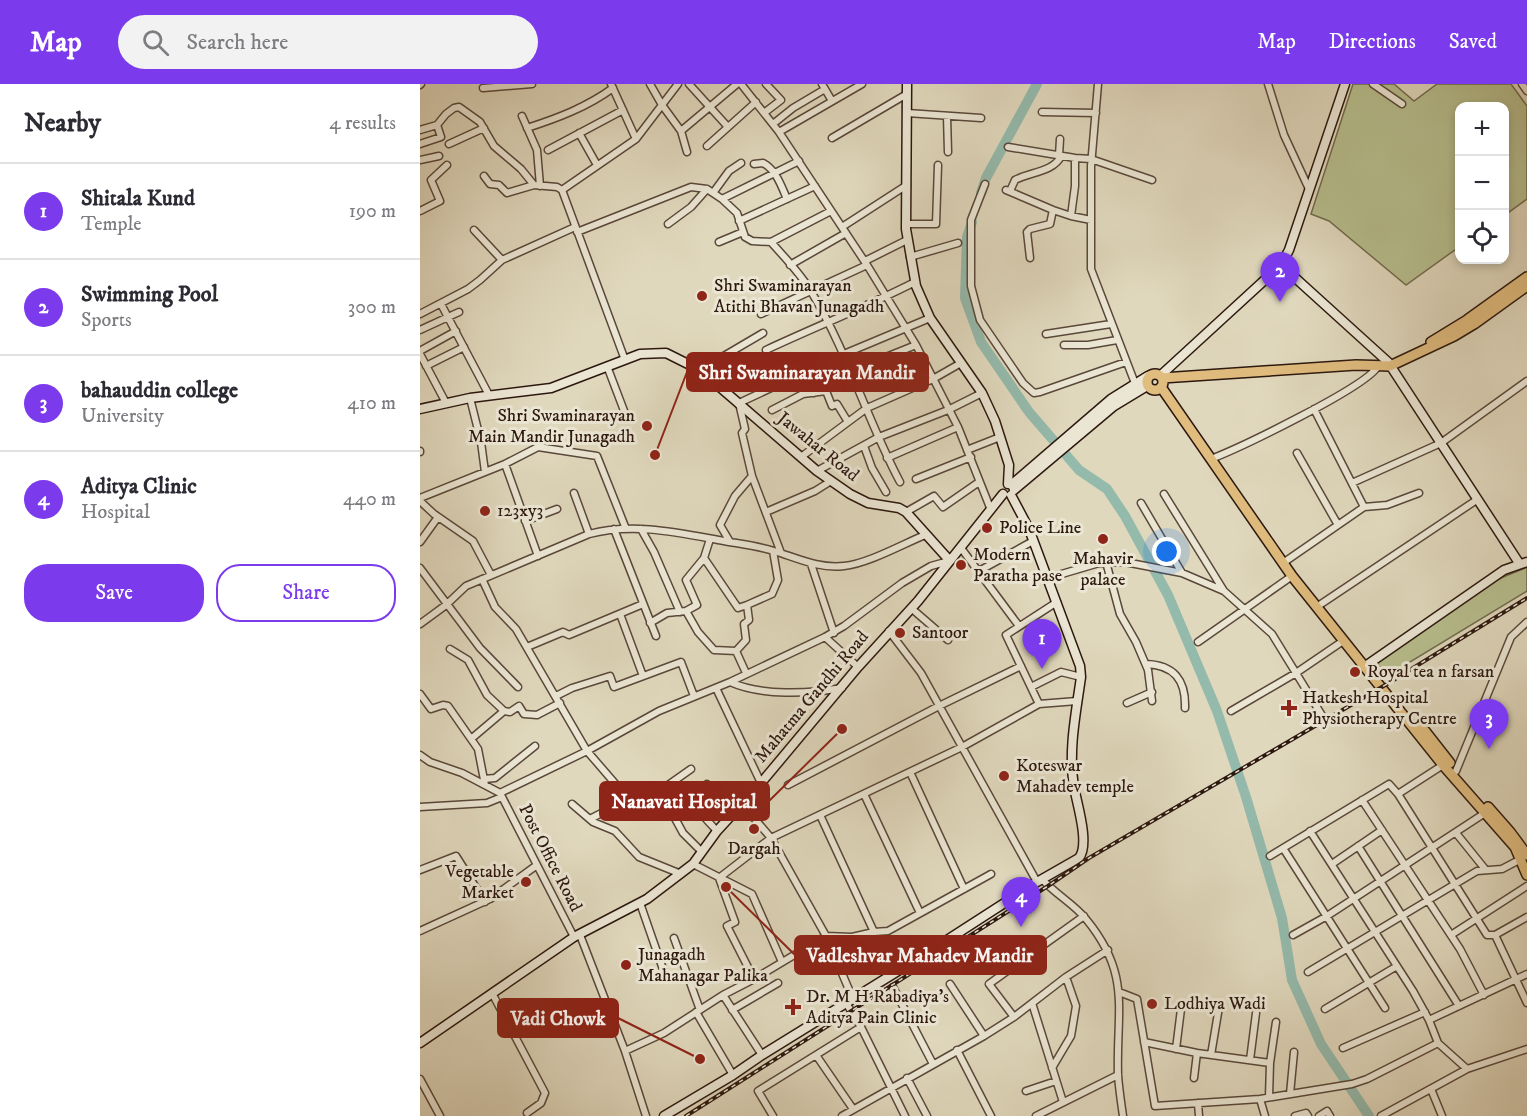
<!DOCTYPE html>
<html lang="en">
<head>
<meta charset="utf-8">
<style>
	body { margin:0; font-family:"IM FELL DW Pica",serif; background:#f2f2f3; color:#2b2b33 }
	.controls { position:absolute; right:18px; top:18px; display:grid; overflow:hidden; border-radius:12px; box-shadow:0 3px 9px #0003 }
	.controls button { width:54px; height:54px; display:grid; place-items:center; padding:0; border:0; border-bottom:2px solid #e1e1e2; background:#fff; color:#2b2b33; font:30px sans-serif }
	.you { position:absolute; left:747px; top:468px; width:21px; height:21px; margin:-15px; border:4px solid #fff; border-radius:50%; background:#1a73e8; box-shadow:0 0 0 9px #1a73e833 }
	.badge { display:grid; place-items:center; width:39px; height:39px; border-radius:50%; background:#7c3aed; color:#fff; font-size:20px; font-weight:700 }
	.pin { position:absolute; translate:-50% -50px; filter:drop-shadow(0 2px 3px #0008) }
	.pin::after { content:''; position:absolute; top:32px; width:21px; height:18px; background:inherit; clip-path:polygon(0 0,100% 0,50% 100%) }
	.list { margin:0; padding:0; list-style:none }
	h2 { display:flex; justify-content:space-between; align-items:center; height:78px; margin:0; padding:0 24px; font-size:26px }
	h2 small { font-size:20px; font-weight:400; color:#7c7c81 }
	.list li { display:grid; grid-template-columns:39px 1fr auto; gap:18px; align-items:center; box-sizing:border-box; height:96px; padding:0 24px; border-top:2px solid #e1e1e2 }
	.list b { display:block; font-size:22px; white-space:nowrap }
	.list p { margin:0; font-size:20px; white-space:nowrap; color:#7c7c81 }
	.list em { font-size:20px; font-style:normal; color:#7c7c81 }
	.actions { display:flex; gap:12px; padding:18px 24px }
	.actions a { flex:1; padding:14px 0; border:2px solid #7c3aed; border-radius:24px; text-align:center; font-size:21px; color:#7c3aed }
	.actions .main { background:#7c3aed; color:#fff }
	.icon { flex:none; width:33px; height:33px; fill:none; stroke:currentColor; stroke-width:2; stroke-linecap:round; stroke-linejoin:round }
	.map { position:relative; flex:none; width:1107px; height:1032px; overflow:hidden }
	header { display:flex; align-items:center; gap:36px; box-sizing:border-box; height:84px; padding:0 30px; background:#7c3aed; color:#fff }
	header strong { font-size:28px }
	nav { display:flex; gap:33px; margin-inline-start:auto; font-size:21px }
	.search { width:420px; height:54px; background:#f2f2f3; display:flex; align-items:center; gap:15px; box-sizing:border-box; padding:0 21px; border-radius:33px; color:#7c7c81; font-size:22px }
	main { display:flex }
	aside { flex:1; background:#fff }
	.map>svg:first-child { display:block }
	.green { fill:#b7be8e; stroke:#726b4e; stroke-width:1.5 }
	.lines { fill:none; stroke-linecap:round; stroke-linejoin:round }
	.river { stroke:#94baac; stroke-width:10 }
	.street-casing { stroke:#59483a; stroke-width:9 }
	.secondary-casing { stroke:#2c180f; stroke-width:11 }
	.primary-casing { stroke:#2c180f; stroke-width:12 }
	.street { stroke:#ebe6d4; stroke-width:6 }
	.secondary { stroke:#ebe6d4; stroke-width:8 }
	.primary { stroke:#e0bc7e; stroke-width:9 }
	.rail-casing { stroke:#2c180f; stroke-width:4 }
	.rail { stroke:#ebe6d4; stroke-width:1.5; stroke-dasharray:4.5; stroke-linecap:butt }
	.poi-dot { fill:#8f2418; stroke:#ebe6d4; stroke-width:2 }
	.labels { text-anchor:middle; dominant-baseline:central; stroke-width:6; stroke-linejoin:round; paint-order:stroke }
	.poi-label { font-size:18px; fill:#2c180f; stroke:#ebe6d4; text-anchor:start }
	.street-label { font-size:18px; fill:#2c180f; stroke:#ebe6d4 }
	.leader { fill:none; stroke:#8f2418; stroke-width:2 }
	.callout-dot { fill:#8f2418; stroke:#ebe6d4; stroke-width:2 }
	.callout { fill:#8f2418; stroke:#8f2418; stroke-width:2 }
	.callout-label { font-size:20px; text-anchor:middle; font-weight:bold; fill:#fff }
</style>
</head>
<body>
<header>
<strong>Map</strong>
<div class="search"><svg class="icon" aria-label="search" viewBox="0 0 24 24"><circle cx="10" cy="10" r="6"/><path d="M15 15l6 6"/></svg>Search here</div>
<nav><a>Map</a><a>Directions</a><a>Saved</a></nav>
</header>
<main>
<aside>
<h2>Nearby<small>4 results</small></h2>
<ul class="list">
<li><span class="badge">1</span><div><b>Shitala Kund</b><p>Temple</p></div><em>190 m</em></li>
<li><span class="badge">2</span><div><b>Swimming Pool</b><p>Sports</p></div><em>300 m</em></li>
<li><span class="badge">3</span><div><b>bahauddin college</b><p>University</p></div><em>410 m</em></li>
<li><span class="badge">4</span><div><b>Aditya Clinic</b><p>Hospital</p></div><em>440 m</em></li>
</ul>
<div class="actions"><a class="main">Save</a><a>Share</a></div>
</aside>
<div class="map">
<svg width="1107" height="1032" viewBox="0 0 1107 1032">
	<rect width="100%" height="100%" fill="#e0d8bd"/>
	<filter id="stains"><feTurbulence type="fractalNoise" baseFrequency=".00333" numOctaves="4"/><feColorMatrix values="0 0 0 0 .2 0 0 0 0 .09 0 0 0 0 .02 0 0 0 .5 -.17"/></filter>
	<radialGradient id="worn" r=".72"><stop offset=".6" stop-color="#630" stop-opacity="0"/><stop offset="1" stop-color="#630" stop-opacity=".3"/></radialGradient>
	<path class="green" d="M933,0H974L994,17L1017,0H1091L1107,22V115L1085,131L1084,22H1040L1039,163L986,201L909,137L891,130Z
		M1105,484H1107V507L967,592L957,579L1076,496Z"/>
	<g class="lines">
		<path class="river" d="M561,109L566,94L617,0
			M552,138L547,153L545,214L561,258L609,328L659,386L687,405L705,432L748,511L797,627L826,713L862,834L872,896L901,960L949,1032"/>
		<g class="street-casing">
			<path id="street" d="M191,0L216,55
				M230,0L242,21L261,47L267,68
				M269,0L308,43
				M321,0L359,48L447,181L496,261L538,343L571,426
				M402,0L412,17
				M678,0L671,82V185L716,302
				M848,0L864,51L889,105
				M953,0L982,20
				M1102,0L1107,7
				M0,1L1,0
				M63,4L112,0
				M622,28L676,29
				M344,29L361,16L346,0
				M487,29L561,34
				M102,32L117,66L120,102
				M527,32L528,68
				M353,40L373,24L405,5
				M107,44C138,34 167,23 193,4
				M0,46L17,41L26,30L34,24L39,23L60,38L74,62L101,85L114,101L137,103L142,106L205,276
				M261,47L317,0
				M359,48L442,0
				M159,49L177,81
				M412,54L487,10
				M0,60L21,53L17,41
				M29,60L64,44
				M287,62L336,18
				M588,63L655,74L671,75L732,96
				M128,66L203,26
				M639,72L640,55
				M0,76L19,72
				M334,80L343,79C356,86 361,101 367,115
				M64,92L70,100L79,101L87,109L114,101
				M565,100L551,136V202L560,236L603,299L614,309L620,308L706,278
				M142,106L216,55L258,0
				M586,106L633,126L651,132L671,136
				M590,107L595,96C609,88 634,88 641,72
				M293,109L309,87L321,79
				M302,115L379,77
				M0,127L20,117L11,96L27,81
				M651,132L655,102V74
				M319,137L395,102
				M248,140L271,123L287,105
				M486,140H516L518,81
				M422,143L487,101
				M54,146L82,176
				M157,148L271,103L287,105L302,115L317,129L325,153L332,157L351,158C365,174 382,191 392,209C428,269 447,336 480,398
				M299,158L323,148
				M351,158L411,127
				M490,173L538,159
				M610,174L607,148L610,145L630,140L633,126
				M445,177L487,156
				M370,181L426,149
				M21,220L69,311
				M0,230L48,205L60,196L82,176L155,143
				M341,230L447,181
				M0,246L39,228
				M626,250L691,240
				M644,261H668L697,256
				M346,266C395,243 446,223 495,198
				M0,267L36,247
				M0,270L26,319
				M6,282L44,263
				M187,282L206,332
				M280,286L343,249
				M387,287L394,309
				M431,287L496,261
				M50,314L61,358L65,388
				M894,325L944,423
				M352,326L383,310L406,307L412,322L417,320L428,338
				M444,362L452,384L466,408
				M547,366L580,353
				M0,367V368
				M877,369L918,441
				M381,373L447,324L513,295L541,279
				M467,374L538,343
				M791,375C819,364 947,303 958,282
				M85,380L118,472
				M397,387L459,353L528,326L562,309
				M496,395L551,373
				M932,399L1021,359L1107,297
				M154,409L169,450
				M744,410L804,507
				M0,414L85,380L118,363L177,372L206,445
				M0,417L14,430L53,457L71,491
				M721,419L762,489
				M346,428L395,407L411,397
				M486,428L514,412L523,423L559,398
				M105,437L137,425
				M194,445L236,552
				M221,445L234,468L260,528
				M290,455L284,474L318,524L327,521
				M0,458L18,433
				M310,458L300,441L315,412L332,392
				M541,464L599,542
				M361,469L332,392L322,349L325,345L319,319L424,270L510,234
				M686,478L700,530L716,558L728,586L732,617
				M863,479L944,423L967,421L999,409
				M391,480L414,549
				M0,484L60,564L98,603
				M559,487L613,457
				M628,494L679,479L705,478L762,489L804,507L852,550L903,633
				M62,495L75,523L96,545L167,667L205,711
				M901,520L1058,415
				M491,524L528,556
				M266,527L277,521L266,496L284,474
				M200,530L223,592
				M230,539L247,529L266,527L278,548L294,566L316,567
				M0,540L26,521L46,502L169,450C214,438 260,449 304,457C321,460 338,462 354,467C377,474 399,485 424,482C447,480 483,460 505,451
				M469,547L501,589L617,798
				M405,553L438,583
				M778,558L872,492
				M107,563L143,548L149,551L223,520
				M30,565L48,576L67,611L84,627
				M726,580C754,581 766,596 765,624
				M326,589L316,567L326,556L324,540L329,536L327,521L352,510L358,496L353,467
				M310,598C341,612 388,610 422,604
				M611,603L641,588L661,593
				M296,604L341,699
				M0,610L11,625L23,621L28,622L58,665L65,701
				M136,612L152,604L190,592L194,603L261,578L274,612
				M707,619L732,608
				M619,620L586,551L637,518
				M811,627L876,589L923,557
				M51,655L84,627L90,628L99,622L104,630L117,631L140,619
				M0,671L10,678L42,689L80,709L167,667L239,627L310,598L405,553L424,542L482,499L511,482L529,477
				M1036,687L1091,553L1107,538
				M490,688L544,805
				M64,695L75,694L115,662
				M287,700C275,727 278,726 297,747
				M368,701L519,622L601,582
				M80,709L154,853
				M235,710L240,722L251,727L263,749L282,768
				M444,710L500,829
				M978,710L1023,681
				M942,716L1040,865L1064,911
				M152,720L173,738L195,747L219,773L261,790
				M322,720L351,754L406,852L433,915
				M0,723L67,719L82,713
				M400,731L454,848
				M170,735L195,722L200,727L227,716L271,685
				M890,747L993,907L1009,936L1018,959L1047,985
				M1036,749L1065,785
				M938,762L1039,922
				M863,764L965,924
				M850,772L969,700L978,710L1067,851H1075L1107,919
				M273,780L332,810L362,878
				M912,780L962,746
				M0,786L36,772L65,818
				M622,795C635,810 654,820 666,835C712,891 696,926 698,991C699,1005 701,1018 703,1032
				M220,819L245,891
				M0,847L70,815L117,781
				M160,851L205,967L226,1032
				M873,851L907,832L1065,729
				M1031,851L1107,802
				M1075,851L1107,833
				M254,854L280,926
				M888,888L1057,787L1082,785L1101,775
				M334,895L307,842L315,838L299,794L351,754L542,663L619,620L657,617
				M530,900L564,952
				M473,903L513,980
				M699,908L717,915L735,1022L840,1015L932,1000L947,995L1018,959
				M72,909L125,1009L121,1019L107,1029
				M303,911L342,971
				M426,919L441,943L485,1032
				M612,919L643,1018
				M905,925L977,882
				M312,926L358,899
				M276,928L313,991
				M594,933L569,900L664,832
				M1009,936L1107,890
				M724,958L777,969L850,979
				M923,964L1005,928
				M756,965L761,925
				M537,966L571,1032
				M205,967L244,949L303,911L334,895L406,852L432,853L454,848L468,847L571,790
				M396,971L433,1025
				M791,971L799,923
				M830,976L836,929
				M632,984L651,952L656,922L646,893
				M487,994L507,1032
				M774,994L777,969
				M0,995L20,1032
				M1011,1005L1022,1032
				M606,1007L636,997
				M870,1010L874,968
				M849,1013L850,979L856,938
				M840,1015L845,1032
				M778,1019L779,1032
				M353,1032L338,1007L441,943
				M422,1032L564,952L594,933L646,893L688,866
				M616,1032L698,991
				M875,1032L886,1029L888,1032
				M899,1032L907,1027L910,1032
				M961,1032L1047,985L1107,965"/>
		</g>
		<g class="secondary-casing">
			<path id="secondary" d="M487,0L486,145L496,202L510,234L562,309L575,337L589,381L588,400
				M861,181L968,278L1099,479
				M740,292L861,181L869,166L925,0
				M0,325L50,314L131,304L220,270L246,269L280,286L397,387L430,410L448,419L479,424L486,428L530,477
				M591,401L691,315L728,292
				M594,406L694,322L727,302
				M944,583L1084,486L1107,478
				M0,959L154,853L227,815L273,780L297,747L341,699L438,583L498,517L583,410
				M244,1032L313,991L342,971L507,869L617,798L659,774C670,760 657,720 654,703C648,666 656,629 661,593L660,582L609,445L591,411"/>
		</g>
		<g class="primary-casing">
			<path id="primary" d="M1011,258L1047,236L1107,193
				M727 298a8 8 0 1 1 16 0a8 8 0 1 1-16 0Z
				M742,294L936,281L970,282L1034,252L1054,240L1107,202
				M741,303L872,492L1023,681L1095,763L1107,791
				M1001,642L1030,679
				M1068,723L1090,748L1107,771"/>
		</g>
		<use href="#street" class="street"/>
		<use href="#secondary" class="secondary"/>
		<use href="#primary" class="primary"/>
		<g class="rail-casing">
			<path id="rail" d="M266,1032L628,802L669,774L967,600L1107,514"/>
		</g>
		<use href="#rail" class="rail"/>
	</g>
	<g class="poi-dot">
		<circle cx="282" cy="212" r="6"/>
		<circle cx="227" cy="342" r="6"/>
		<circle cx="65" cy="427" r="6"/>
		<circle cx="567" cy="444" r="6"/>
		<circle cx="683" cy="455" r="6"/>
		<circle cx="541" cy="481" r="6"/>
		<circle cx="480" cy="549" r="6"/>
		<circle cx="935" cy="588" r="6"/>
		<path d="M866 615h6v6h6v6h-6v6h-6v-6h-6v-6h6z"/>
		<circle cx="584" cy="692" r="6"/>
		<circle cx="334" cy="745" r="6"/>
		<circle cx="106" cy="798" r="6"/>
		<circle cx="206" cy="881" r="6"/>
		<circle cx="732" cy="920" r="6"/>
		<path d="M370 914h6v6h6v6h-6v6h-6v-6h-6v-6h6z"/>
	</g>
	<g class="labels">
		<g class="poi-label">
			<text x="294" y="202">Shri Swaminarayan<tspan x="294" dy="21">Atithi Bhavan Junagadh</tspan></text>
			<text x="215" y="332" text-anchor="end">Shri Swaminarayan<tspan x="215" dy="21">Main Mandir Junagadh</tspan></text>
			<text x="77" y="427">123xy3</text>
			<text x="579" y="444">Police Line</text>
			<text x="553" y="471">Modern<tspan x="553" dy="21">Paratha pase</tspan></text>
			<text x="683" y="475" text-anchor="middle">Mahavir<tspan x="683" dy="21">palace</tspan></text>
			<text x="492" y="549">Santoor</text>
			<text x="947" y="588">Royal tea n farsan</text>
			<text x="882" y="614">Hatkesh Hospital<tspan x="882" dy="21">Physiotherapy Centre</tspan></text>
			<text x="596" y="682">Koteswar<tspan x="596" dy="21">Mahadev temple</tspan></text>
			<text x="334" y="765" text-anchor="middle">Dargah</text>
			<text x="94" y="788" text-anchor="end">Vegetable<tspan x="94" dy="21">Market</tspan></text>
			<text x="218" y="871">Junagadh<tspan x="218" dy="21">Mahanagar Palika</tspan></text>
			<text x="386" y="913">Dr. M H Rabadiya's<tspan x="386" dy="21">Aditya Pain Clinic</tspan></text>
			<text x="744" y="920">Lodhiya Wadi</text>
		</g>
		<g class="street-label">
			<text transform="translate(398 363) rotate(39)">Jawahar Road</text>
			<text transform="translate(392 613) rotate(-50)">Mahatma Gandhi Road</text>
			<text transform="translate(130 774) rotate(63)">Post Office Road</text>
		</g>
	</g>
	<path class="leader" d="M235 371L267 288M422 645L349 717M306 803L375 871M280 975L198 934"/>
	<g class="callout-dot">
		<circle cx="235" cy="371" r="6"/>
		<circle cx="422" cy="645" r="6"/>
		<circle cx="306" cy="803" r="6"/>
		<circle cx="280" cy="975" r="6"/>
	</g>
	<g class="callout">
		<rect x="267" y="269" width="241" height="38" rx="6"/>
		<rect x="180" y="698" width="169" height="38" rx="6"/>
		<rect x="375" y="852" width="251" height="38" rx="6"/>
		<rect x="78" y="915" width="120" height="38" rx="6"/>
	</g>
	<g class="callout-label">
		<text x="387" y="295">Shri Swaminarayan Mandir</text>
		<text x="264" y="724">Nanavati Hospital</text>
		<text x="500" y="878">Vadleshvar Mahadev Mandir</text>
		<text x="138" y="941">Vadi Chowk</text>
	</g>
	<rect width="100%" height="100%" filter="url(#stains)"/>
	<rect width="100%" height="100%" fill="url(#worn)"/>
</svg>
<div class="controls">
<button>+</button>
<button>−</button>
<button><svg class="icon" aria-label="locate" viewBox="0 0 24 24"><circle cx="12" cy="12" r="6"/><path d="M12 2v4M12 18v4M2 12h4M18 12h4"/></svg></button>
</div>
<div class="you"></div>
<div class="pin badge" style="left:622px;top:585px">1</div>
<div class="pin badge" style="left:860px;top:218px">2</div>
<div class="pin badge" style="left:1069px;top:665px">3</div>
<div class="pin badge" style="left:601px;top:843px">4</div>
</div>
</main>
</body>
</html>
